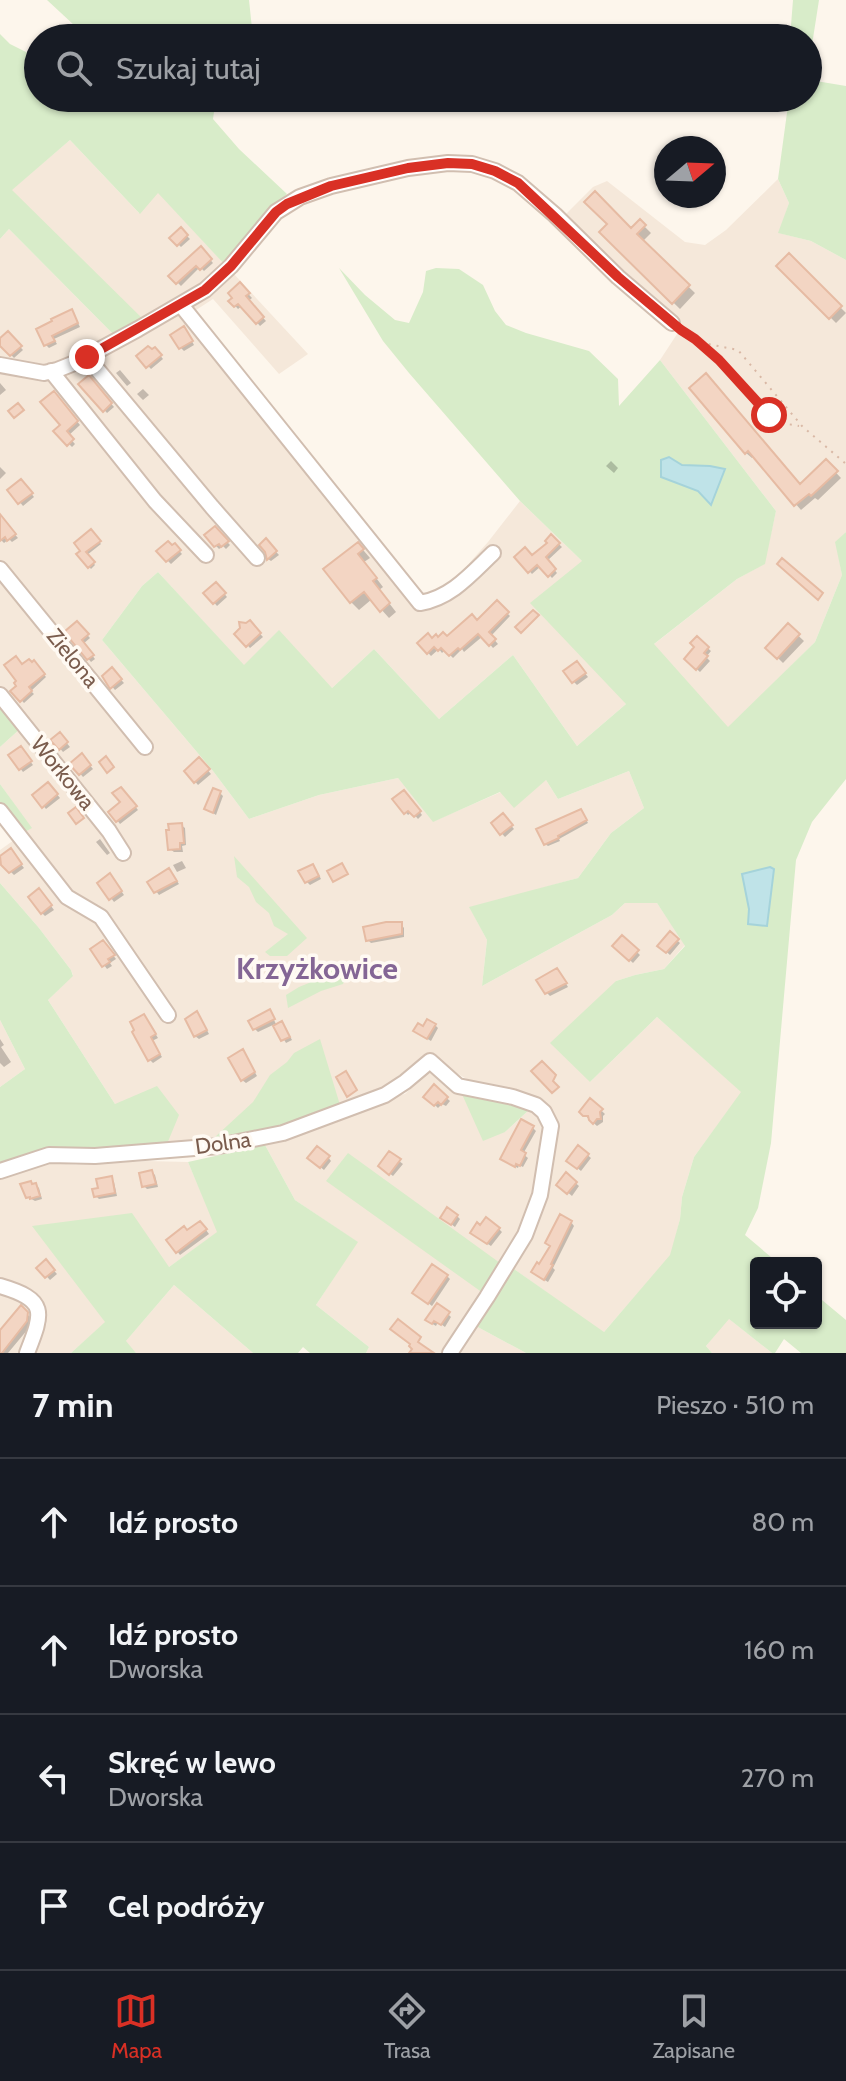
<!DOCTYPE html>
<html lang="pl">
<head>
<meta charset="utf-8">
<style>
	body { margin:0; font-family:Cabin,sans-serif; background:#242831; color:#f1f3f6 }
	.controls { position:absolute; right:24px; bottom:24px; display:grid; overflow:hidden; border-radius:8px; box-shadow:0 2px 6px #0004 }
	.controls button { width:72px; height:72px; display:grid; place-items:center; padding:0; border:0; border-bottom:2px solid #363941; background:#171b24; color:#f1f3f6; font:40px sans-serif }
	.compass { position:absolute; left:654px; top:136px; width:72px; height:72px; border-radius:50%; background:#171b24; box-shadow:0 2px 6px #0004; rotate:71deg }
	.stop { position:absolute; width:24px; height:24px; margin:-18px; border:6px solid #d93025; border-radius:50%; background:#fff }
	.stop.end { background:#d93025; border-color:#fff; box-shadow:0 2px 8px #0008 }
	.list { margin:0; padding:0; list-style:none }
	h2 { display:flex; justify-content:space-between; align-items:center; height:104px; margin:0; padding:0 32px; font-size:34px }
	h2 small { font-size:26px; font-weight:400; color:#9ea1a6 }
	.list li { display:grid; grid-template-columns:52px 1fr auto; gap:24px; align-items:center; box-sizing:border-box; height:128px; padding:0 32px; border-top:2px solid #363941 }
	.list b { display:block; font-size:30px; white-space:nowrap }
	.list p { margin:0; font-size:26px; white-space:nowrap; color:#9ea1a6 }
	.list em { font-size:26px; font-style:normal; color:#9ea1a6 }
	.icon { flex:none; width:44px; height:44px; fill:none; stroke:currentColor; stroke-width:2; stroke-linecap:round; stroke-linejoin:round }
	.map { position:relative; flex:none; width:846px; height:1353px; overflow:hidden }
	.search { position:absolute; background:#171b24; box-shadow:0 2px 6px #0004; left:24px; right:24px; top:24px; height:88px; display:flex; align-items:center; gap:20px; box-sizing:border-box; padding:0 28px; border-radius:44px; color:#9ea1a6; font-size:30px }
	.sheet { height:616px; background:#171b24 }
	nav { display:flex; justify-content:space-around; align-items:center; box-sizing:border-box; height:112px; border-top:2px solid #363941; background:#171b24; font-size:22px; color:#9ea1a6 }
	nav a { display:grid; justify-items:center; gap:4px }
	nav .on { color:#d93025 }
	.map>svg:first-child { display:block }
	.residential { fill:#f5e8da }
	.green { fill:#d8ecc9 }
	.water { fill:#bfe3e8; stroke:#a5d3da; stroke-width:2 }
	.shadow { fill:#0003 }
	.building { fill:#f3d5c3; stroke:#e6bba3; stroke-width:2 }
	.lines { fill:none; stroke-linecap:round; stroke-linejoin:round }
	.minor-casing { stroke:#d1beb0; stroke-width:18 }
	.path { stroke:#d9b8a5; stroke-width:2; stroke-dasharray:2 6; stroke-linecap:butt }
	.minor { stroke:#fff; stroke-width:14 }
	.route { stroke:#d93025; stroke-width:10 }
	.labels { text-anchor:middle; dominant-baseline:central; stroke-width:7; stroke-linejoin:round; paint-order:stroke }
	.street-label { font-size:22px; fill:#7a5c4d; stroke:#fffaf3 }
	.district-label { font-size:30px; font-weight:bold; fill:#846695; stroke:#fffaf3 }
</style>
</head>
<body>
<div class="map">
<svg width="846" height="1353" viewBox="0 0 846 1353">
	<rect width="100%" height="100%" fill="#fdf6ec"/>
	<path class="residential" d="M70,140L139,213L158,192L308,354L279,374L213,299L193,312L408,602L418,594L437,593L456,578L488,542L520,501L582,561L626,704L577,746L513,655L439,719L374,649L332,688L244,666L158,572L142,586L102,640L213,771L249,819L319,795L398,778L434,821L501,792L546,780L558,799L629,771L644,808L611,833L578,878L470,908L487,940L482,986L612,915L625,903H657L685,945L664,969L635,975L616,981L590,1082L657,1017L742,1092L694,1157L682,1197L680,1219L671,1255L603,1333L514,1269L474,1325L526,1353H366L369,1347L316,1305L357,1242L295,1200L265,1145L365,1103L405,1094L429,1072L461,1092L505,1132L530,1109L542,1119L541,1156L531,1208L483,1293L476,1321L540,1217L550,1176L559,1130L552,1111L542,1099L518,1090L474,1083L424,1055L382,1089L281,1127L167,1144L115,1104L48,1000L73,975L71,970L39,928L0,883V850L31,828L0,784V747L21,728L0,702V239L9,229L115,336L11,190Z
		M778,179L789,203L779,233L811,241L846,260V532L836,542L842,575L815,642L728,728L653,645L737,579L764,564L776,511L660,360L683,325L629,279L563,217L593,187L607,181L685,242L705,245L726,230Z
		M0,1020L25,1069L0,1087Z
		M146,1161L188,1162L218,1232L169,1267L33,1226L106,1322L71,1353H32L47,1323L39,1297L0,1279V1179L46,1162L76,1165Z
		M174,1285L253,1353H136L125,1342Z
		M0,1286L33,1301L27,1353H0Z
		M728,1318L772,1353H712L706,1346Z"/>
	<path class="green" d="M47,0H249L253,38H88Z
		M793,0H819L809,64L816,81L846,86V260L811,241L778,233L789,203L778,179L789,98H808V38H790Z
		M0,34L10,44L38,58V98H216L213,119L239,149L287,194L270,209L226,266L158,193L140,214L70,140L12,190L144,320L115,336L9,229L0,239Z
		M339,268L365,295L395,320L409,323L423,292L426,271L436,268L459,269L483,285L495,311L506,325L526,333L589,351L618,379L619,406L660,360L776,511L765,564L737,579L654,644L728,727L815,642L842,575L835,542L846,532V779L812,822L796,860L771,1143L758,1208L745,1235L778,1263H756V1323H816V1295L846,1320V1353H801L784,1339L775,1353H772L729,1319L706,1346L712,1353H526L474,1325L514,1269L604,1332L670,1255L680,1219L682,1197L694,1157L741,1092L657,1017L590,1082L550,1043L616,981L635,975L664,969L685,946L657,903H625L612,915L482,986L487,940L469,907L578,878L611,833L644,808L629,771L558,799L546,780L514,808L500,792L433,822L398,778L319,795L249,819L213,771L102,640L142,586L158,572L244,665L279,630L332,688L374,649L439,719L513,655L577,746L626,704L530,603L582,561L520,501L409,373L383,341Z
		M0,702L21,728L0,747Z
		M0,784L32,828L25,832L0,803Z
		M234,856L307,938L287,956H270L265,952L288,934L274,926L269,913L256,902L249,887L237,877Z
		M0,883L39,928L71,970L73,976L48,1000L115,1104L157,1086L179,1115L167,1144L124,1147H49L0,1167V1087L25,1069L0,1020Z
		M353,961L343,984L321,991L288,1008L286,995L299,987L309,983L330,966Z
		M320,1039L340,1105L281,1127L215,1137L253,1102L270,1075L287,1062L294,1053Z
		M461,1092L530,1109L505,1132L483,1141Z
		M265,1145L295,1200L358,1242L316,1305L369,1347L366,1353H310L303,1347L298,1353H253L174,1285L126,1341L136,1353H71L105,1322L32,1226L132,1213L169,1267L217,1232L188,1162Z
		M348,1153L500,1263L483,1293L326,1181Z"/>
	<path class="water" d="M669,457L682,465L710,466L725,469L711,505L698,491L661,477V460Z
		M770,867L774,869L767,926L748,924L749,909L742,874Z"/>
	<path class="shadow" d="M640,222L651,233L642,242L695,293L680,309L601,232L610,224L631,231Z
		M181,230L190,239L181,247L172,238Z
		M201,249L213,263L204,271L200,267L181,286L171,276Z
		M789,256L846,313L836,323L779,266Z
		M240,285L252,298L248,301L266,321L260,326L242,306L238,309L231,301Z
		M74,315L80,327L54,339L57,344L49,348L46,345L55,322Z
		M187,332L194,345L184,351L181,348Z
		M8,334L23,350L14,358L0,343Z
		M155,349L163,359L151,369L139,356Z
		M120,370L131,383L127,386L116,373Z
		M89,378L114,407L107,413L81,384Z
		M0,383L6,390L0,395Z
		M691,388L801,486L826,462L841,478L818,500L815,498L801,510L754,456L752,458L746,453Z
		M143,389L149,395L143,400L137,394Z
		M57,397L80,425L68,436L75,444L72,447L56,431L62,425Z
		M611,461L618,468L614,473L606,466Z
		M0,467L6,473L0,479Z
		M21,481L34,497L23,506L10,490Z
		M4,522L18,538L12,542L9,539L4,543L0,539V525Z
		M215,529L230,545L226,549L223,546L219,549L207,536Z
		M91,532L101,544L87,555L95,565L91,569L79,554Z
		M551,537L562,547L547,561L557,573L552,578L541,566L532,574L517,557L532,558L550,543Z
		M266,541L279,555L271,561L268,559Z
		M358,544L370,558L364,562L383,587L379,590L396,612L389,618L372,599L359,610L351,602Z
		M174,545L182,554L171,564L159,552Z
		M216,584L227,597L217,606L206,593Z
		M497,603L510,616L491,636L498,644L493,648L483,636L464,652L462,649L453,658L445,650L442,653L439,649L431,656L419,643L447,639L478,623Z
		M250,623L263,637L250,648L237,634Z
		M77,624L90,638L83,644L95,659L91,662L67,632Z
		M788,626L804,641L783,663L768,648Z
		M697,639L711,651L706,657L710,661L700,672L686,659L697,647Z
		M34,663L46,677L31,691L34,694L24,703L13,691L19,686Z
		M580,667L588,677L577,685L574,682Z
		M112,670L124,683L115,690L104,677Z
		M60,735L70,747L63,752L53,740Z
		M23,752L33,765L23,772L11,756Z
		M82,756L93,769L83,777L72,764Z
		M199,760L211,774L198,785L186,771Z
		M51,787L60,798L46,809L34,795Z
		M121,789L138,810L120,824L111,812L122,803Z
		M404,792L422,815L418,819L412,812L408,815L395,799Z
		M220,793L223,796L216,815L207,809Z
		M583,814L588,823L559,839L560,841L548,846L545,844Z
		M503,816L514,829L505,837L493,824Z
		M181,825L185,828L186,845L182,846L183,852H174L170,849Z
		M100,839L110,853L107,855L96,842Z
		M11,851L24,868L14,875L3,864L0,858Z
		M182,861L186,868L177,872L173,865Z
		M316,869L321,879L310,885L307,882Z
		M172,874L179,884L159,895L150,883Z
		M113,879L124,895L114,902L100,883Z
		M42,894L54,910L45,916L42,913Z
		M401,924L404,928V937L371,943L368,940Z
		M670,934L680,943L670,955L660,946Z
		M622,938L640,955L633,963L615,946Z
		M106,946L116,959L110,963L112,966L107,969L93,950Z
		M560,973L568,987L550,996L547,993Z
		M270,1012L278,1028L285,1027L292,1040L286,1043L275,1024L258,1032L255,1029L250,1021Z
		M200,1017L209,1034L199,1039L195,1036Z
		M147,1020L158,1038L152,1041L162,1057L153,1063L150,1060Z
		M435,1025L438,1028L431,1041L419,1034L424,1028Z
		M0,1039L4,1045L1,1047L11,1062L4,1067L0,1063Z
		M245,1055L257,1076L246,1083L242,1080Z
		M434,1087L450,1101L446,1106L442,1104L438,1108L426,1096Z
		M591,1101L605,1114L603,1116V1122L597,1126L581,1112Z
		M533,1128L536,1131L523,1154L528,1158L523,1167L519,1165L518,1168L506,1162Z
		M579,1148L591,1158L581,1171L569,1161Z
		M328,1157L331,1161L324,1170L313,1161Z
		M399,1161L403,1164L393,1176L384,1169Z
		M152,1172L155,1175L158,1187L147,1189L144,1186Z
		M566,1175L579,1186L572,1196L559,1185Z
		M111,1178L114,1182L117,1196L99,1199L96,1196Z
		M36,1185L39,1188L42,1199L35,1201L28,1197L33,1186Z
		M457,1216L460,1219L455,1227L446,1220Z
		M571,1222L574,1226L553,1268L555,1270L548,1282L536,1275L540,1266Z
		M203,1226L209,1234L180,1255L177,1251L188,1233Z
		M481,1228L499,1229L502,1232L491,1246L475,1236Z
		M46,1262L57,1274L50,1280L39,1268Z
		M447,1276L450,1279L432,1306L418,1295Z
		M21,1308L30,1317L28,1329L8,1353H0V1336Z
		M448,1314L451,1317L445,1327L438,1322L436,1326L431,1323Z"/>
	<path class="building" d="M595,191L631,228L640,219L646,225L637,234L690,285L672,304L599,232L607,224L584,202Z
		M181,227L188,235L177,246L169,238Z
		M201,246L212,259L200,270L196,266L176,284L168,276Z
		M789,253L842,306L829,319L776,266Z
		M240,282L250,293L246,296L264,317L256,324L238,304L234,307L228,301L232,298L228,293Z
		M72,309L78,323L52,336L55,341L44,346L36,329L52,321L51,319Z
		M184,326L193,341L179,349L170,335Z
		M8,331L22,346L10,356L0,346V338Z
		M148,346L152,349L155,347L162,355L146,368L136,356Z
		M706,373L800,484L826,459L838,471L811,496L809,494L794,506L748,451L745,454L689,388Z
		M89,375L112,403L103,412L78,384Z
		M54,391L78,421L67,431L74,439L67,446L53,431L60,425L40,402Z
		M18,403L24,410L14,418L8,411Z
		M21,479L33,493L18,504L7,490Z
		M0,514L16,534L7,541L5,537L0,541Z
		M215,526L229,541L221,547L219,544L214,547L204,535Z
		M91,529L101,541L86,552L95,562L88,568L76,554L80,551L74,543Z
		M551,534L560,543L546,557L556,569L548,577L537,565L528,573L514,557L525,547L532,555L547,543L545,541Z
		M266,538L277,551L267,560L265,552L259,545Z
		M168,541L172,545L175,543L181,550L166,562L156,551Z
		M358,542L364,549L358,554L377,578L373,581L390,603L380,612L364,592L350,603L323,569Z
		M782,558L823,593L818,600L777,564Z
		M216,582L226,593L213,604L203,593Z
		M497,600L509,612L489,632L496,639L489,646L478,634L460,650L458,648L449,656L441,648L438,651L434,647L427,654L417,643L428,633L432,638L436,634L438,637L443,632L447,636L472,614L477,620Z
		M533,610L539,615L521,633L515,627Z
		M250,620L261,633L246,647L234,634L240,628L239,622L246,623Z
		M77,621L89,634L82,640L94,655L87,660L64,632Z
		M788,623L800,634L777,659L765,648Z
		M697,636L709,647L704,653L708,656L696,670L684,659L694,647L690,643Z
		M16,656L22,664L29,659L32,662L34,660L45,674L29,687L32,691L20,702L10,691L16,686L14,683L16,681L4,665Z
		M577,661L586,673L572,683L563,671Z
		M112,667L122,679L110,689L102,676Z
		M60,732L68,742L59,750L50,740Z
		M21,746L32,761L19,770L8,755Z
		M82,753L91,765L79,775L69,764Z
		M106,756L114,767L107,773L99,762Z
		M199,757L210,769L194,783L184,771Z
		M48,782L58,794L42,808L32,795Z
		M121,787L137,806L116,822L108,812L120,802L112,793Z
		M213,788L221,791L213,813L204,809Z
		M404,790L421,811L414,817L408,811L404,814L392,799Z
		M76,807L84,818L76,824L68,813Z
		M581,809L587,820L558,836L559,838L544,845L536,829Z
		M503,813L513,825L500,835L491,823Z
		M182,823L184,843H180V849L168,850L166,830H169L168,824Z
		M11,848L22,864L9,873L1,865L0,856Z
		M342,863L348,874L333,882L327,871Z
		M313,864L319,876L305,883L298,871Z
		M169,868L177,881L154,893L147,882Z
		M110,873L122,891L109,900L97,883Z
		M39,888L52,905L41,914L28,897Z
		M386,922H402V934L366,941L363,927Z
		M670,931L679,939L666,953L657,946Z
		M622,935L639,950L629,961L612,946Z
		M103,940L115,955L108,959L110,962L102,967L90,949Z
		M557,968L567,983L545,994L536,980Z
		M270,1009L275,1019L253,1030L248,1021Z
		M197,1011L207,1030L194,1037L185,1019Z
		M144,1014L156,1034L151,1037L160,1054L148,1061L132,1032L134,1030L130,1022Z
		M427,1019L436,1024L427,1039L413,1031L418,1023L423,1026Z
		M282,1021L290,1037L281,1041L273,1026Z
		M243,1049L255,1072L241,1081L228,1058Z
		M542,1061L556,1075L553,1081L559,1087L552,1093L531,1071Z
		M346,1071L357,1090L347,1097L336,1077Z
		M434,1084L448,1097L441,1105L438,1102L434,1106L423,1097Z
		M590,1098L603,1109L600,1112L601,1119H597L593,1124L589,1120L588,1116H583L579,1112Z
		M521,1119L534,1126L521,1150L526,1153L520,1166L516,1164L515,1167L500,1159Z
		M578,1145L589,1154L577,1169L566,1161Z
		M317,1146L330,1156L320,1168L307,1158Z
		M389,1151L401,1159L389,1175L378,1166Z
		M152,1170L156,1184L142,1187L139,1173Z
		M566,1172L577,1182L567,1194L556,1185Z
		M112,1176L115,1193L94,1197L92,1189L98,1188L96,1179Z
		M31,1181L32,1184L36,1183L40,1196L30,1199V1197L26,1198L20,1184Z
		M447,1207L458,1215L451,1225L440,1218Z
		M560,1214L572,1221L551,1264L553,1265L544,1280L531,1272L537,1262L539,1264L550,1246L545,1243Z
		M486,1217L500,1228L487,1244L470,1233L477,1222L480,1225Z
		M200,1221L207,1229L176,1253L166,1240L184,1226L187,1230Z
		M46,1259L55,1270L45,1278L36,1268Z
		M432,1264L448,1275L428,1304L412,1293Z
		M437,1303L450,1312L441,1325L434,1321L432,1324L425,1320Z
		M21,1305L28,1312L27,1321L2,1353H0V1330Z
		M398,1319L421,1337L418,1342L434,1353H409L412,1349L409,1346L410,1344L390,1329Z"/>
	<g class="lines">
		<g class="minor-casing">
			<path id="minor" d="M181,305L420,603C451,598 471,574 493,553
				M87,357L212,507L257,558
				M0,365L44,373L57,370L77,362L138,329L205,290L231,266L276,212L300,197L331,186L408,168L448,163L472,164L495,171L518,183L555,215L618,277L672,323
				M51,371L155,501L206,555
				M0,569L145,747
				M0,695L109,831L123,853
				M0,811L67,897L101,917L168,1015
				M0,1171L49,1155L95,1156L219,1146L283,1133L385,1095L405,1082L430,1061L458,1086L513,1097L536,1105L544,1112L551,1126L540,1195L525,1235L487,1297L450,1353
				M0,1286C48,1300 43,1312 27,1353"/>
		</g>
		<path class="path" d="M680,330L708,344L738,350L802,426L846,464
			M696,340L719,360L769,415L782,423L799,426"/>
		<use href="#minor" class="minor"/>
	</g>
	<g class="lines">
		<path class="route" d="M87,357L205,290L231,266L276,212L287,204L331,186L408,168L448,163L472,164L495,171L518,183L618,277L681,330L695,339L719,360L769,415"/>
	</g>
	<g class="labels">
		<g class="street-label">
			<text transform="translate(73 658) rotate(51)">Zielona</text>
			<text transform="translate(63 773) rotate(51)">Workowa</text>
			<text transform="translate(223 1143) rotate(-8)">Dolna</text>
		</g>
		<g class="district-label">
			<text x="317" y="968">Krzyżkowice</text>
		</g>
	</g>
</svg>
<div class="controls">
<button><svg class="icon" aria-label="locate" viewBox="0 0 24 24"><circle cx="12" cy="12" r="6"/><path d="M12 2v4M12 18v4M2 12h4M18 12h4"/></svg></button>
</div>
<svg class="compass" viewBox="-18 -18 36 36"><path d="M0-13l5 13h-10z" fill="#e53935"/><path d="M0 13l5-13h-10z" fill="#9ea1a6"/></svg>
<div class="stop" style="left:769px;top:415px"></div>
<div class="stop end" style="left:87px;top:357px"></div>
<div class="search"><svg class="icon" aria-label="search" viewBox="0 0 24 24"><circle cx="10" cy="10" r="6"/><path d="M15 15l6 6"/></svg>Szukaj tutaj</div>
</div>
<section class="sheet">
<h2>7 min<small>Pieszo · 510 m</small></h2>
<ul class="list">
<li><svg class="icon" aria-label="ahead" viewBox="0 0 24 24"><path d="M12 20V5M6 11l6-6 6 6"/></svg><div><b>Idź prosto</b></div><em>80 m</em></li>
<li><svg class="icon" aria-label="ahead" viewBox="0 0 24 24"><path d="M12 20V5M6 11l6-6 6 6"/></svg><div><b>Idź prosto</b><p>Dworska</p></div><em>160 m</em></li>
<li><svg class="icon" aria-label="left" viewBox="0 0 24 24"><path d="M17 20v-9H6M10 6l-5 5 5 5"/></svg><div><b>Skręć w lewo</b><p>Dworska</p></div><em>270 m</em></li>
<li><svg class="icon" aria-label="arrive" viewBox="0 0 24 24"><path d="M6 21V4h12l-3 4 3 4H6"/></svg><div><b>Cel podróży</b></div></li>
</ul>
</section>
<nav>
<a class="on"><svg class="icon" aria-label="map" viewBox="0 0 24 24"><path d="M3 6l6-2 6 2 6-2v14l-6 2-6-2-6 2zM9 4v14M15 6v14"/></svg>Mapa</a>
<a><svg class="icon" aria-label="directions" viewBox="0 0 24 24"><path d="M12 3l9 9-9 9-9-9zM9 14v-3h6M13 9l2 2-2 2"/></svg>Trasa</a>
<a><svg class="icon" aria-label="saved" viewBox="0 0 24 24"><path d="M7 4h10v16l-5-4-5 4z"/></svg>Zapisane</a>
</nav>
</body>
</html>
